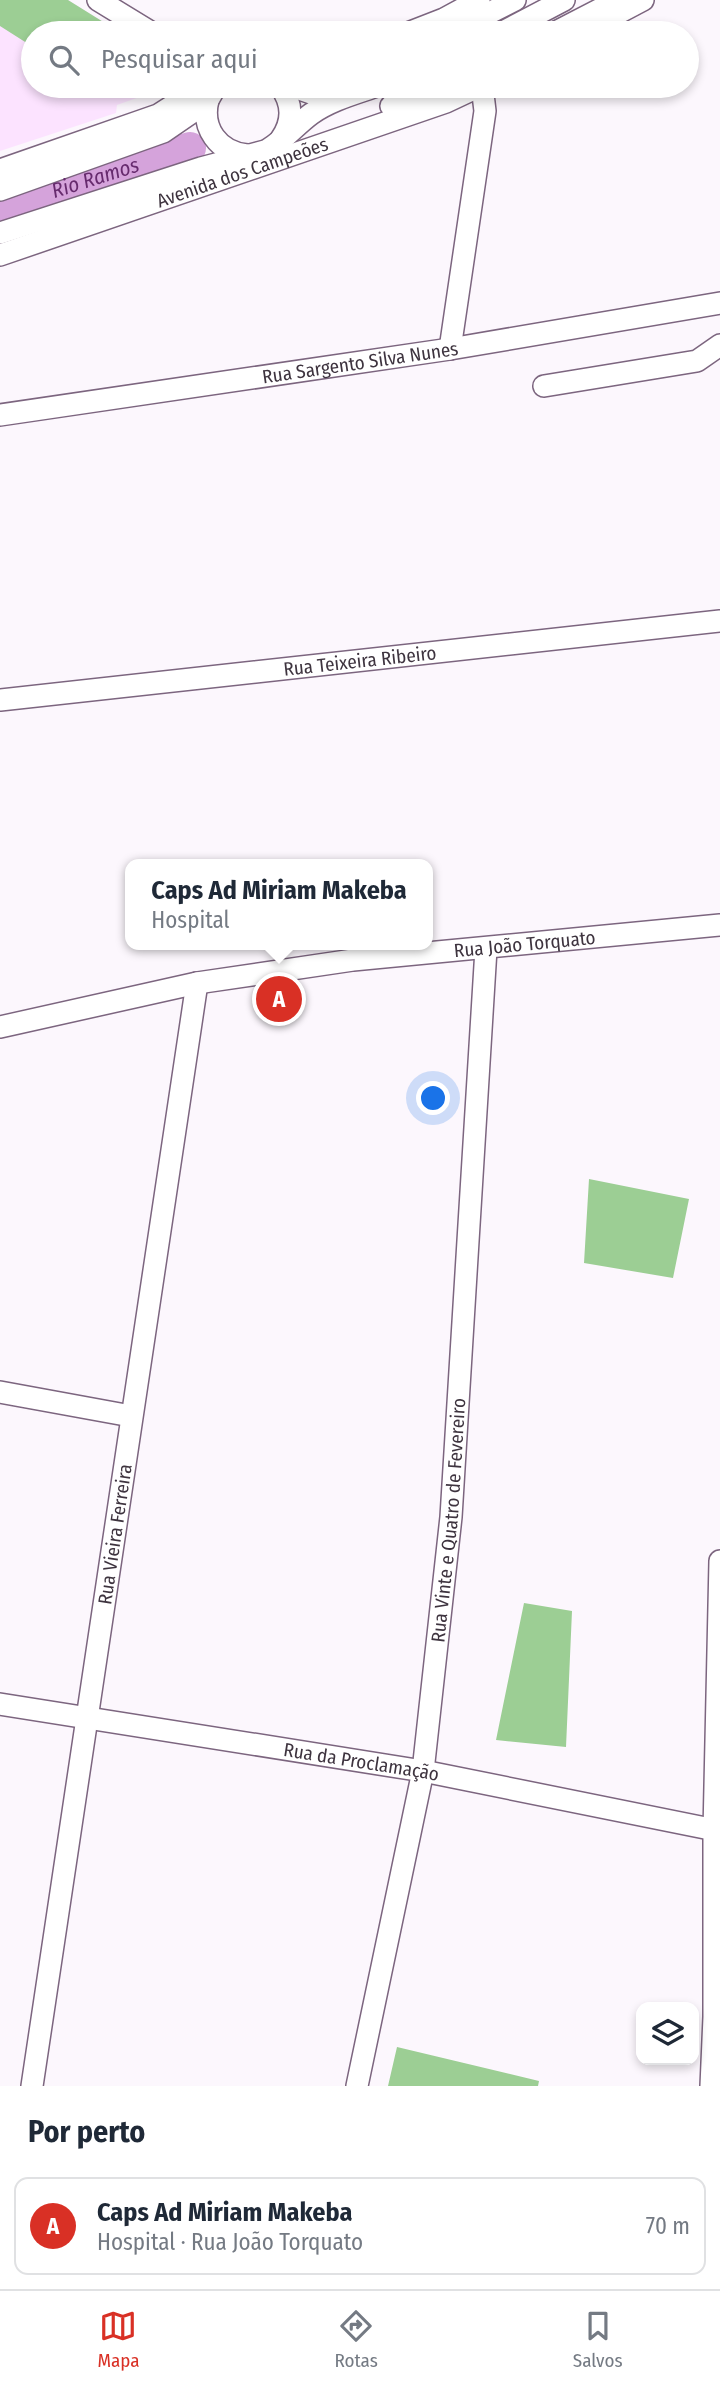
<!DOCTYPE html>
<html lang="pt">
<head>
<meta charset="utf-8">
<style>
	body { margin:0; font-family:"Fira Sans Condensed",sans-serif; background:#f6f6f7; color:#1f2937 }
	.controls { position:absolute; right:21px; bottom:21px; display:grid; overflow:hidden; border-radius:14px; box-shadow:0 4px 10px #0003 }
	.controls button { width:63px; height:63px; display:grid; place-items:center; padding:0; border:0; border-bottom:2px solid #e0e1e3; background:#fff; color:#1f2937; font:35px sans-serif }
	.you { position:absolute; left:434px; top:1099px; width:24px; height:24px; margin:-18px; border:5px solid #fff; border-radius:50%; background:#1a73e8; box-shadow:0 0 0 10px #1a73e833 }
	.badge { display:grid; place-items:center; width:46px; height:46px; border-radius:50%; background:#d93025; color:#fff; font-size:23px; font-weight:700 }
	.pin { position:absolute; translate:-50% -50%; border:4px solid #fff; box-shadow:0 2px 7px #0006 }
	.popup { position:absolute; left:125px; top:859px; width:308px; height:91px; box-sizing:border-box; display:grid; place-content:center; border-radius:14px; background:#fff; filter:drop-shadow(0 2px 5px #0005); font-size:23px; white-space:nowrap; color:#747a83 }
	.popup b { font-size:26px; color:#1f2937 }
	.popup::after { content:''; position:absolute; left:50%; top:100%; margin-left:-14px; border:14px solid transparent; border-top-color:#fff }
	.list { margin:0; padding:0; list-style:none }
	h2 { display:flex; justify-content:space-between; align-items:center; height:91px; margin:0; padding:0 28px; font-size:30px }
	h2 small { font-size:23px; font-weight:400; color:#747a83 }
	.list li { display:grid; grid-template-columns:46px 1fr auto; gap:21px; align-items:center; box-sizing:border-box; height:98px; margin:0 14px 14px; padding:0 14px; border:2px solid #e0e1e3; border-radius:14px }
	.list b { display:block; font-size:26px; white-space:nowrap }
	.list p { margin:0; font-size:23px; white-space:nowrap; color:#747a83 }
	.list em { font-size:23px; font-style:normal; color:#747a83 }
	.icon { flex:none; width:38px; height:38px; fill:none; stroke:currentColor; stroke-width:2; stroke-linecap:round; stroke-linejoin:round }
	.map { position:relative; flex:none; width:720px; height:2086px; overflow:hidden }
	.search { position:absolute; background:#fff; box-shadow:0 4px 10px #0003; left:21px; right:21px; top:21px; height:77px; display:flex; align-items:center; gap:18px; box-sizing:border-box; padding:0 24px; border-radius:38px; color:#747a83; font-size:26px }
	.sheet { height:203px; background:#fff }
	nav { display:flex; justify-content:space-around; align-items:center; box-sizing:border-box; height:98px; border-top:2px solid #e0e1e3; background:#fff; font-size:19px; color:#747a83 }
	nav a { display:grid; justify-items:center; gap:4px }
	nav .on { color:#d93025 }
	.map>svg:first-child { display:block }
	.built { fill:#fce3ff }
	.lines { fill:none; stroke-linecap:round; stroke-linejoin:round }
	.river { stroke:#d5a3db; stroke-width:32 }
	.building { fill:#9cce94 }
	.minor-casing { stroke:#7c657f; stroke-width:24 }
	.minor { stroke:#fff; stroke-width:21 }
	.labels { text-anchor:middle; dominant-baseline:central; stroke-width:5; stroke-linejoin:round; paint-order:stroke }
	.street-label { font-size:19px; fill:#3e343f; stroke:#fcf7fd }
	.water-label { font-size:21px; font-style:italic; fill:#672b6e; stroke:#fcf7fd }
</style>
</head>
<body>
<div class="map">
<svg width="720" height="2086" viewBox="0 0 720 2086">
	<rect width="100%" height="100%" fill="#fcf7fd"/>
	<path class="built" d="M0,0H68L121,33H33V86H160L159,90L117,105L116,113L0,151Z"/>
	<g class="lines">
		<path class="river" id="s1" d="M0,208L190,148"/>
	</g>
	<path class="building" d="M0,0H68L121,33H33V47L0,26Z
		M589,1179L689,1199L673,1278L584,1263Z
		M524,1603L572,1611L566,1747L496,1740Z
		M397,2047L539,2081L538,2086H388Z"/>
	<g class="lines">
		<g class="minor-casing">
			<g id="minor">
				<path d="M98,0L152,33"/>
				<path d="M607,19L643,0"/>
				<path d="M408,33L444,19L479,0"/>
				<path d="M450,33L515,0"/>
				<path d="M501,33L564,0"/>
				<path d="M554,33L618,0"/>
				<path d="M280,86C293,103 293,122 281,139"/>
				<path d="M291,86L314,94L343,95"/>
				<path d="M208,100C201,128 218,152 247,155"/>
				<path d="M391,106L444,86"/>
				<path d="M269,149C285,139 296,125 311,114C331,100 354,94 377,86"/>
				<path d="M0,170L158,115L183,99L194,86"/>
				<path d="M0,190L163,132L198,108L208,100L216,86"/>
				<path d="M0,233L201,168L265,151"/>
				<path id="s2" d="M0,255L446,102L480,86"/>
				<path d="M450,349L485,111L482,86"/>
				<path d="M544,386L697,361L720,345"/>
				<path id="s3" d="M0,415L450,349L720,303"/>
				<path id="s4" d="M0,700L720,621"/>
				<path id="s5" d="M0,1027L197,983L353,960L720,925"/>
				<path d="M0,1392L131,1416"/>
				<path id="s6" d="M0,1704L423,1771L720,1831"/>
				<path id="s7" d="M32,2086L197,983"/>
				<path id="s8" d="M357,2086L423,1771L451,1517L486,949"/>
				<path d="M711,2086L714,2017V1831L720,1561"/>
			</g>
		</g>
		<use href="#minor" class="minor"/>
	</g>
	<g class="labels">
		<g class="street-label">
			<text stroke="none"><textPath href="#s2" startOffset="256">Avenida dos Campeões</textPath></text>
			<text stroke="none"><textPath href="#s3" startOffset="364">Rua Sargento Silva Nunes</textPath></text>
			<text stroke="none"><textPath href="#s4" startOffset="362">Rua Teixeira Ribeiro</textPath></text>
			<text stroke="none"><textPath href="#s5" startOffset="532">Rua João Torquato</textPath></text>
			<text stroke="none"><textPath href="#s8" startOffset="574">Rua Vinte e Quatro de Fevereiro</textPath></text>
			<text stroke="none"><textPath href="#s7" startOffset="558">Rua Vieira Ferreira</textPath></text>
			<text stroke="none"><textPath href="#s6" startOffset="366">Rua da Proclamação</textPath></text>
		</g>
		<g class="water-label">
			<text stroke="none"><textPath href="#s1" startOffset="100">Rio Ramos</textPath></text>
		</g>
	</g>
</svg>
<div class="controls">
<button><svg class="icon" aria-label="layers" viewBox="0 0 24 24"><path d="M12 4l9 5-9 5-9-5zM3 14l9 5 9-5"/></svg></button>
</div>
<div class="you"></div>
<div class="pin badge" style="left:279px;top:999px">A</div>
<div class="popup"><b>Caps Ad Miriam Makeba</b>Hospital</div>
<div class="search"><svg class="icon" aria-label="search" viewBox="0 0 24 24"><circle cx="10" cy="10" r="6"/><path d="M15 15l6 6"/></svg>Pesquisar aqui</div>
</div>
<section class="sheet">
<h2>Por perto<small></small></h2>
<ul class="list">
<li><span class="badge">A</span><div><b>Caps Ad Miriam Makeba</b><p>Hospital · Rua João Torquato</p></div><em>70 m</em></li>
</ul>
</section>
<nav>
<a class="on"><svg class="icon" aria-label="map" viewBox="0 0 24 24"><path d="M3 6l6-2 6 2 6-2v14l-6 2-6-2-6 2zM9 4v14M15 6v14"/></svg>Mapa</a>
<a><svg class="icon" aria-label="directions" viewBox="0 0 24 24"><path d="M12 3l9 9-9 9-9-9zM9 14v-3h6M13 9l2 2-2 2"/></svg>Rotas</a>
<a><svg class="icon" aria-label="saved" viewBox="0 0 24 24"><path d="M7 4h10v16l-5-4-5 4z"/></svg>Salvos</a>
</nav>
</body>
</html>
